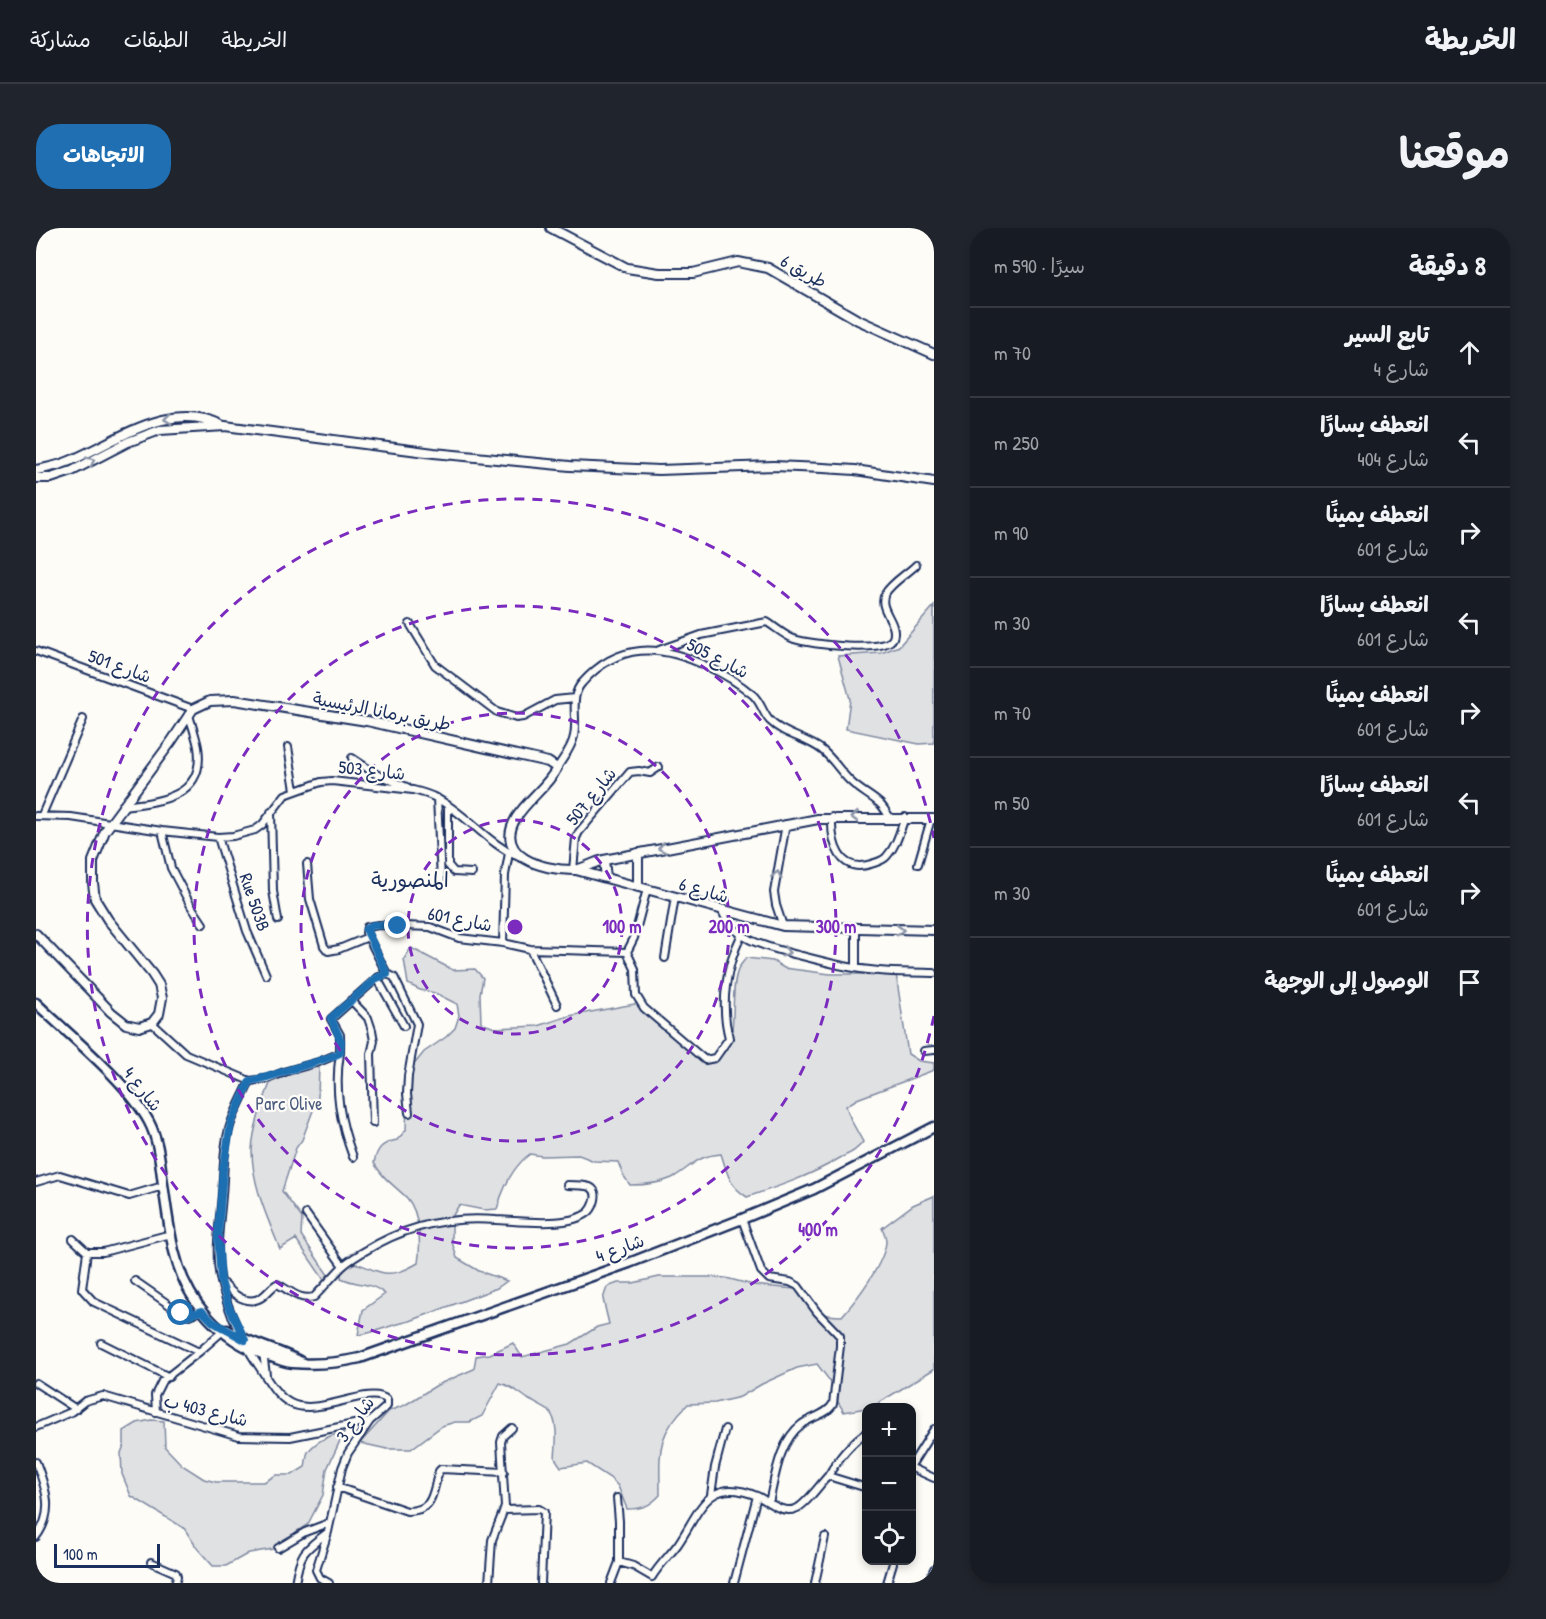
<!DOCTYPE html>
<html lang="ar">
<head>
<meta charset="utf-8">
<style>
	body { margin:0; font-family:"Patrick Hand","Playpen Sans Arabic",sans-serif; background:#20242c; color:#f1f3f6; direction:rtl }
	.controls { position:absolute; right:18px; bottom:18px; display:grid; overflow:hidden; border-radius:12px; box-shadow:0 3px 9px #0003 }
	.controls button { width:54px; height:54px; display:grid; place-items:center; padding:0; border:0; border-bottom:2px solid #363941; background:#171b24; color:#f1f3f6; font:30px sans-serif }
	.scale { position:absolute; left:18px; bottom:15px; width:106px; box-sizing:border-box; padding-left:6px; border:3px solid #1b2f5e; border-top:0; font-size:16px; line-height:21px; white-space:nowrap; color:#1b2f5e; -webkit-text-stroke:4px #fdfcf7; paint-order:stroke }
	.stop { position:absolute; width:18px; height:18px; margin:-14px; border:4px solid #1f6fb2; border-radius:50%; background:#fff }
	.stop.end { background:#1f6fb2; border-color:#fff; box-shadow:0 2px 6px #0008 }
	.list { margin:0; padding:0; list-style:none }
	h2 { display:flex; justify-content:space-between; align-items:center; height:78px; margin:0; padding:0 24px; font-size:26px }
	h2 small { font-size:20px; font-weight:400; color:#9ea1a6 }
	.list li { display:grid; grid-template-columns:39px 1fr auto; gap:18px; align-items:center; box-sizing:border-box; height:90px; padding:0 24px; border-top:2px solid #363941 }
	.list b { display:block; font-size:22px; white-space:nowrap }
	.list p { margin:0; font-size:20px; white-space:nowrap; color:#9ea1a6 }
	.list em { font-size:20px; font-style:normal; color:#9ea1a6 }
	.icon { flex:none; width:33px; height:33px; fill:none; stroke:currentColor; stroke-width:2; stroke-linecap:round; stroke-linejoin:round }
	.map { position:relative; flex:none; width:898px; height:1355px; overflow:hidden; direction:ltr; border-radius:24px }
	header { display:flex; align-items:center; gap:36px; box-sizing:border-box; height:84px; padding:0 30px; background:#171b24; border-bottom:2px solid #363941 }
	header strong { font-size:28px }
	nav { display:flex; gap:33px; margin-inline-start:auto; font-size:21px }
	.intro { display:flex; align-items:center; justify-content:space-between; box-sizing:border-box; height:144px; padding:0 36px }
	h1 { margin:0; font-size:42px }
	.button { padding:15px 27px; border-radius:24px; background:#1f6fb2; color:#fff; font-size:21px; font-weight:700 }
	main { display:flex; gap:36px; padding:0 36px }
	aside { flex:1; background:#171b24; border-radius:24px; box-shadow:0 3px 9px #0003 }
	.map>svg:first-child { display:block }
	.green { fill:#e0e1e3; stroke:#7e88a0; stroke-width:1.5 }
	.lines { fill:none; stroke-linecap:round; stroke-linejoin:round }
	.minor-casing { stroke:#1b2f5e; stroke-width:10 }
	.tertiary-casing { stroke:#1b2f5e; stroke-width:12 }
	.secondary-casing { stroke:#1b2f5e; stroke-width:13 }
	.minor { stroke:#fdfcf7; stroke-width:6 }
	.tertiary { stroke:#fdfcf7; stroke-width:8 }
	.secondary { stroke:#fdfcf7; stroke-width:8 }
	.oneway { stroke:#8c96aa }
	.route { stroke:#1f6fb2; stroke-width:8 }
	.ring { fill:none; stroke:#7b2cbf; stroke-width:3; stroke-dasharray:10 8 }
	.labels { text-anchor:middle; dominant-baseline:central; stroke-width:4.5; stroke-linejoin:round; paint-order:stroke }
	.street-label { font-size:18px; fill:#1b2f5e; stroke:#fdfcf7 }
	.park-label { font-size:18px; fill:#4c5c7f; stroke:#fdfcf7 }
	.quarter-label { font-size:21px; fill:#1b2f5e; stroke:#fdfcf7 }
	.centre { fill:#7b2cbf; stroke:#fdfcf7; stroke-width:3 }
	.ring-label { font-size:18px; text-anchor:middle; font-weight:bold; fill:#7b2cbf; stroke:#fdfcf7; stroke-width:4.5; stroke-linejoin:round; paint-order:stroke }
</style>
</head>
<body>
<header>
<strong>الخريطة</strong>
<nav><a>الخريطة</a><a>الطبقات</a><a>مشاركة</a></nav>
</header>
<div class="intro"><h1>موقعنا</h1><a class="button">الاتجاهات</a></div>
<main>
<aside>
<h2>8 دقيقة<small>سيرًا · 590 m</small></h2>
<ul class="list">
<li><svg class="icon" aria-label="ahead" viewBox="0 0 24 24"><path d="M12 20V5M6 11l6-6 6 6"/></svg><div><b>تابع السير</b><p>شارع 4</p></div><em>70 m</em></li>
<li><svg class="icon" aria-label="left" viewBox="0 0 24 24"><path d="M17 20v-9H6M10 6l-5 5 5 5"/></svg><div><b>انعطف يسارًا</b><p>شارع 404</p></div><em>250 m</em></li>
<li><svg class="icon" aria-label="right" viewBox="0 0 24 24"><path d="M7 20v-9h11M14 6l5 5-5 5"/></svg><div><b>انعطف يمينًا</b><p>شارع 601</p></div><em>90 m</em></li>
<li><svg class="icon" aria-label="left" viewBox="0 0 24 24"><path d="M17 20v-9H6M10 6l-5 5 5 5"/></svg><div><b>انعطف يسارًا</b><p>شارع 601</p></div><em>30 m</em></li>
<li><svg class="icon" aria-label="right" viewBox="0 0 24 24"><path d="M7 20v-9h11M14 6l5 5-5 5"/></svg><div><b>انعطف يمينًا</b><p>شارع 601</p></div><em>70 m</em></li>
<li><svg class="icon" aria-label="left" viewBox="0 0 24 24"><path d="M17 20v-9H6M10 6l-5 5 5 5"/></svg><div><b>انعطف يسارًا</b><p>شارع 601</p></div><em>50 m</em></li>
<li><svg class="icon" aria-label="right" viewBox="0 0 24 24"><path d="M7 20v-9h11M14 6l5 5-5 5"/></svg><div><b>انعطف يمينًا</b><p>شارع 601</p></div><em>30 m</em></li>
<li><svg class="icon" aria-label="arrive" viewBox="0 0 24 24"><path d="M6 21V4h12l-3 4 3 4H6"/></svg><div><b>الوصول إلى الوجهة</b></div></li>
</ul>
</aside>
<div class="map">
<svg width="898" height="1355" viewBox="0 0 898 1355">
	<rect width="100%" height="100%" fill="#fdfcf7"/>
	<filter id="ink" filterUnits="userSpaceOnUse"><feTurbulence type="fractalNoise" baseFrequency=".0167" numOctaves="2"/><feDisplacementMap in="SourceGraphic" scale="12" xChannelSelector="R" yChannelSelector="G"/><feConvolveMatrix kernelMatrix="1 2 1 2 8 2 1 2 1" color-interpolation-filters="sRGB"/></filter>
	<g filter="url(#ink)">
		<path class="green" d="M898,378V515L883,516L810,501L814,471L802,428L845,425L863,418Z
			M375,720L417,742L439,741L447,750L444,766L445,795L459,800L502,798L533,788L604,775L670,834C674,833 680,832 683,829C705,815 692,765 702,742C703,738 708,733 710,730L737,733L748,740L794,746H860L872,826L883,833L898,835V842L821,871L810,878L815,892L827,914C820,923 814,925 804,930C774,948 744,958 711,969C692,957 692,946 685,926C659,928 656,939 636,950C623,956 608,957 594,957L587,947L582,934L558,933L543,927L506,928L494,926C476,939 467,960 461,981L448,982L423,977L417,987L416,1000V1014L421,1030L443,1043L471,1053L461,1060L374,1093C356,1096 340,1105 322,1107L327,1082L349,1066C336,1054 322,1058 305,1050L306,1037C326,1032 327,1040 344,1044C357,1048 370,1042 382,1035C385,1016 384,985 371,970C358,957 348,952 338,935C341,920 346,915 361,912L370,902L372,844L388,824L410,809L419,800L423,788L421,776L399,765L384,762L372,756L368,731Z
			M275,836L283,838L282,869L266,912L260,920L246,963L266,990L265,1007L292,1047L288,1052L260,1011L244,1021C231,989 216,957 216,922C217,899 228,871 236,850Z
			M898,968V1141L836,1179L808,1184L802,1174L800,1161L781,1136L761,1140L726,1156L704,1169L679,1175L652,1176C619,1208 624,1225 624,1267C614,1278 606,1281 591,1281L582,1258L574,1250L551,1235L525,1239L519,1230C520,1217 523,1193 513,1183C509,1180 497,1174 492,1171C482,1164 476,1158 464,1155L446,1188L434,1194H419L406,1198L375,1221H351L324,1215L353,1183L369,1177L401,1157L438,1141L440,1128L454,1126L477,1115L486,1129L534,1116L561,1099L573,1096L567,1071L571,1059L582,1055H597L623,1049H676L690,1050L717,1057L759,1061L772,1066C781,1085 785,1088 806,1088C821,1071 848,1036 850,1014C850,1009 848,1004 846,1000L877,977Z
			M115,1192L128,1193L129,1219L146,1237L168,1251L180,1254H228L240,1247H256L269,1239C270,1235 270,1228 272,1224C280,1212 295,1207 308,1204L291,1241L287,1267L272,1296L260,1304L250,1314L237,1321L213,1325L190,1338H177L161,1320L148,1300L95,1268L86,1246L85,1225L88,1217V1203L101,1195Z"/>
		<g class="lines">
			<g class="minor-casing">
				<path id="minor" d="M374,396L399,437L461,484L480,490L487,489L519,472L539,470
					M623,422L665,407L731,394C739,399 749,408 758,411C773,416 851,426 857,410C863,395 841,381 849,366C855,355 871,346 880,337
					M0,423L157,481
					M252,519L259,562
					M316,530L340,546L371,559
					M521,540C527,530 536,520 538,508C542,490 533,469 546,455C582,414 624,416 670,438C686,445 703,455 717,467C725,474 727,486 734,493C748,507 771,510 786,522C797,531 804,543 814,553C823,562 834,567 843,575C848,579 850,585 854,589
					M401,570L405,652
					M86,578C124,574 170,569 162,519C160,508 156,498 153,487
					M412,578V637L418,644L436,645
					M235,584L237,663L242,692
					M6,587L47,491
					M0,588L35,589L126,603L182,609L197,608L219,602L226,597L249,567L285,554L296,553L377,562C385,564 393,566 400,570C431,586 451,616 485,630
					M796,589C795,615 803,646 835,636C841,634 847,633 851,628C861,617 864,603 869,589
					M126,603L135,640L155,678L167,696
					M182,609L211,703L230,747
					M271,636L274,671L288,718L292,723L303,721L332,709
					M882,636L895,591
					M537,642L540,610L543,604L594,544L603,543L614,545L623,539
					M686,683C700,714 732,719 762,727C789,734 815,741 843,743C861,745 880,744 898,745
					M747,698L740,677L738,664L750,596
					M820,701V740
					M467,715L469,647L473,625
					M494,721L521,777
					M591,724L599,741L600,767L608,780L669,832L679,830L693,810C684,776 690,739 705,708
					M629,730L639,669
					M351,746L358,749L381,796L372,848L371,866L373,885
					M341,750L368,798
					M315,772L332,790L336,802L338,813L335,826L337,895
					M116,795L150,826L214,853
					M888,823L898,822
					M304,825C298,862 304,894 317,929
					M214,853C208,867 200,881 195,895C187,917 188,944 186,967C184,995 178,1026 185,1054C192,1082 206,1113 222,1137C231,1150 239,1167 254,1175C282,1190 333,1156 351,1172V1178L334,1193L312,1225L306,1240L292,1304L280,1342L284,1350L293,1355
					M214,853L231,851L251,843L283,834L304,825V807L295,791L341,750L351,746L330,705L331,699L343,697L394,699L423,710L467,715L494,721L591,724L598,710L611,661
					M0,954L24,947L93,968L127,958
					M270,986L307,1038
					M706,991L725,1043L733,1051L754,1054L762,1058L781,1084L804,1108V1118L797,1176C791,1187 775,1189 766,1196C743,1213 739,1249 733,1275
					M37,1011L51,1024H67L135,1006
					M51,1024L46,1061L58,1074L163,1124
					M99,1053L145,1085L153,1087L166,1083
					M187,1055C197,1066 211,1079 226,1069C232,1065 235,1059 241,1056C254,1062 263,1073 278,1069C288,1059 297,1048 306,1039C313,1032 321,1028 329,1023C369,998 413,988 460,992C483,993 530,999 550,986C557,982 565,964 554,959C548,957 538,957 531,957
					M65,1115L133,1149
					M227,1124L230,1147
					M0,1155L40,1181
					M120,1184L119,1167L126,1153L163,1124L188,1102
					M0,1199L35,1184L49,1173L67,1168L203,1208L254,1209L333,1193
					M0,1234C10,1261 19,1284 0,1309
					M876,1236L898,1201
					M876,1240L898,1250
					M792,1248C802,1231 814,1215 831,1204
					M301,1259L371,1283C399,1283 396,1264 403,1243L405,1241L468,1244
					M675,1267L679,1239L689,1201
					M581,1270L583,1293V1334
					M468,1282L503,1281L508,1284L505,1355
					M242,1320L269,1304L293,1295
					M115,1334L140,1345L141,1349L139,1355
					M259,1355C264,1325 267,1323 291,1305
					M453,1355L456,1312L469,1279L465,1214L467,1208L476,1200
					M575,1355L583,1334L597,1338L616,1349C623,1337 634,1327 642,1316C664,1284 671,1247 721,1268C732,1273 746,1286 759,1281C769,1278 784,1256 792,1248L831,1260
					M698,1355L721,1268
					M779,1355L789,1309
					M851,1355L857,1335
					M892,1355L898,1341"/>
			</g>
			<g class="tertiary-casing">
				<path id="tertiary" d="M515,0L591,40L623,45H657L702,34L732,40L822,92L898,126
					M0,242C11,240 21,238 31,234C81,214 132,170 188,198
					M0,250H15L36,243L92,214L124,202L189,198L398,225L534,238L623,242L737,238L787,240L819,242L898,254
					M602,625V659
					M568,632L570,650
					M540,642L747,698L898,702
					M0,706L75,784L90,796L103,799L116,795L123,786L126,770L123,757L116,746L72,692L59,671L57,655V633L69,603L135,514L157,481L174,473L198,472L331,493L512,534L521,540C511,559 491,572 480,590C457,629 508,642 537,642C545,642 558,634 568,632L782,591H898"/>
			</g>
			<g class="secondary-casing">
				<path id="secondary" d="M0,775C34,808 91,853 113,894C123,913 124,935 127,956C130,978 133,1001 138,1023C150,1074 185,1114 235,1129C242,1131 249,1135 257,1135C279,1137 302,1135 324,1130L593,1035L706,991L778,961L898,899
					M191,1102C215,1117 243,1121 267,1135"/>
			</g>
			<use href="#minor" class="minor"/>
			<use href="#tertiary" class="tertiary"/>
			<use href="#secondary" class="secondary"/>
		</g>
		<defs><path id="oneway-chevron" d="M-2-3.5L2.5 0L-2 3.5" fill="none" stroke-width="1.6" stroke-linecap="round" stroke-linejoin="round" transform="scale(1.5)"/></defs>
		<g class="oneway">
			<use href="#oneway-chevron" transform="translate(132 191) rotate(173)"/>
			<use href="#oneway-chevron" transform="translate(55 233) rotate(-27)"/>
			<use href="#oneway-chevron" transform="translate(819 589) rotate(180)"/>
			<use href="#oneway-chevron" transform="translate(626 620) rotate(169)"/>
			<use href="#oneway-chevron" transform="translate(741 647) rotate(-78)"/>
			<use href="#oneway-chevron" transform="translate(864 702)"/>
			<use href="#oneway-chevron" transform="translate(750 724) rotate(14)"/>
		</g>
	</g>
	<g class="lines" filter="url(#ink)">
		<path class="route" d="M145,1085L153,1087L166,1083L177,1094L209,1112L192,1077L185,1053L182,1008L187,942L195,895L214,853C227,851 238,847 250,843C270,836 285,834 304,825L305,813L295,790L341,750L351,746L330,701L337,697L362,698"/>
	</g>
	<g class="ring">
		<circle cx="479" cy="699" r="107"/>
		<circle cx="479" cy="699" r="214"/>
		<circle cx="479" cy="699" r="321"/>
		<path d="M898 788A428 428 0 1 1 898 610"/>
	</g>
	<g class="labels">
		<g class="street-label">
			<text transform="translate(768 43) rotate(29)">طريق 6</text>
			<text transform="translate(682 430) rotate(27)">شارع 505</text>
			<text transform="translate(84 438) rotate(20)">شارع 501</text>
			<text transform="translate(346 483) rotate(11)">طريق برمانا الرئيسية</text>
			<text transform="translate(336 542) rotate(6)">شارع 503</text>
			<text transform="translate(555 568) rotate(-51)">شارع 507</text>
			<text transform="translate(668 662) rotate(16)">شارع 6</text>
			<text transform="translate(219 674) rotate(71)">Rue 503B</text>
			<text transform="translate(424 691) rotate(11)">شارع 601</text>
			<text transform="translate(107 861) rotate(52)">شارع 4</text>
			<text transform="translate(584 1020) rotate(-20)">شارع 4</text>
			<text transform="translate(170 1182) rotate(14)">شارع 403 ب</text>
			<text transform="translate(319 1191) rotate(-54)">شارع 3</text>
		</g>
		<g class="park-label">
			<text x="253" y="875">Parc Olive</text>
		</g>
		<g class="quarter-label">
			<text x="374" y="651">المنصورية</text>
		</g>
	</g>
	<circle cx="479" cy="699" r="9" class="centre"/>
	<g class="ring-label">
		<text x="586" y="705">100 m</text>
		<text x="693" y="705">200 m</text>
		<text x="800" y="705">300 m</text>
		<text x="782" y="1008">400 m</text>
	</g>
</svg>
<div class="controls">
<button>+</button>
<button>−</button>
<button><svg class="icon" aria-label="locate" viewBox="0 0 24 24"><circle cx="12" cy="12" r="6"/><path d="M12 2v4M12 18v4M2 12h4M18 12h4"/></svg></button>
</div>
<div class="scale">100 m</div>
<div class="stop" style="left:145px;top:1085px"></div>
<div class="stop end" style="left:362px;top:698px"></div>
</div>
</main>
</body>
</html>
